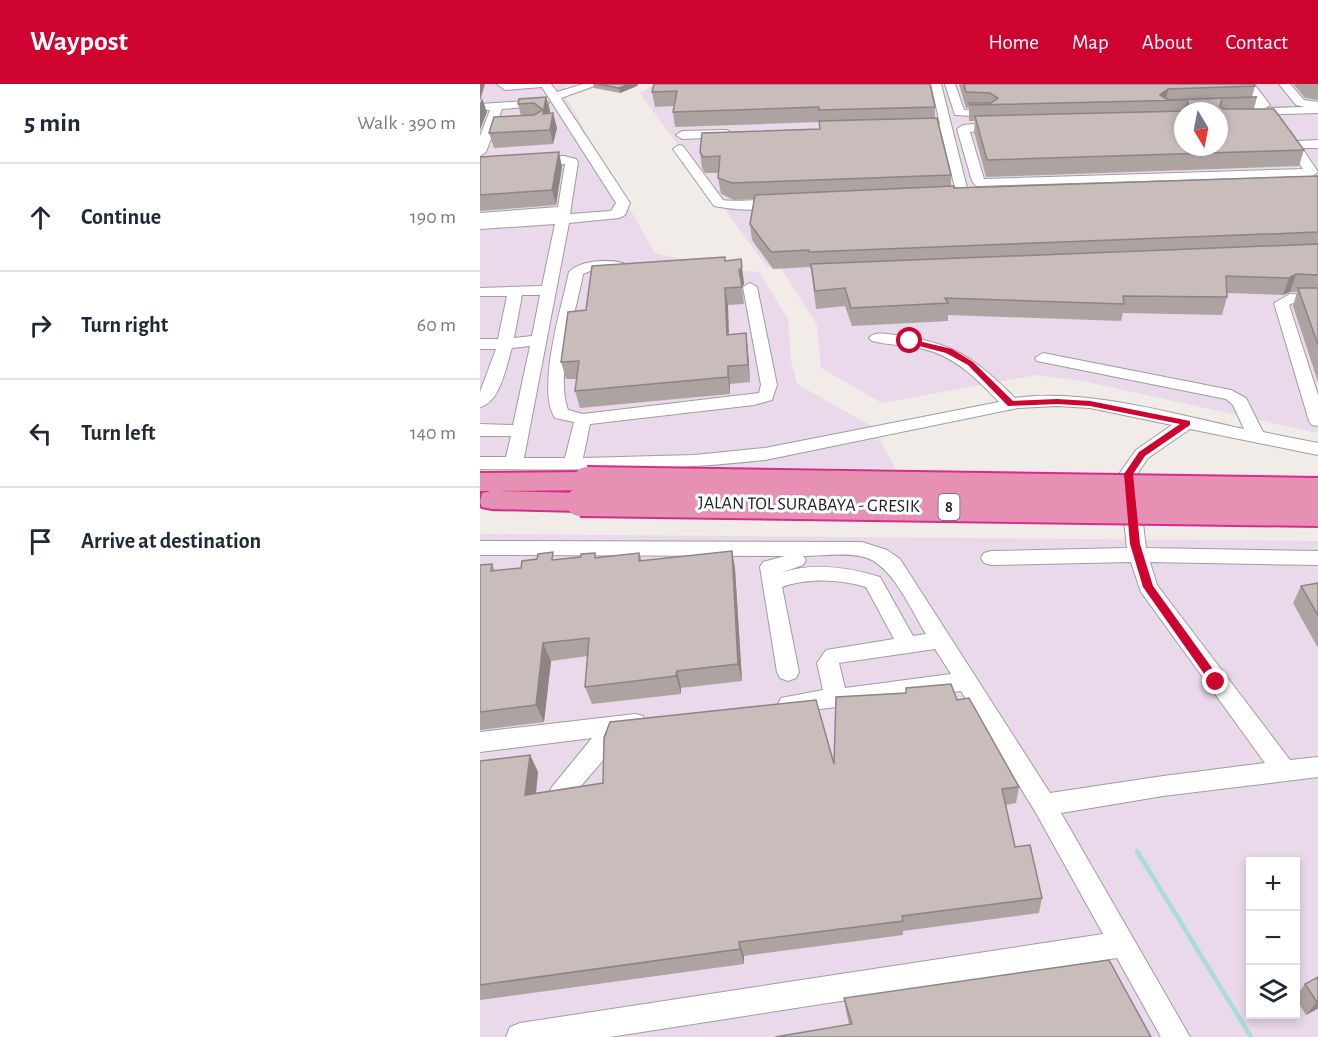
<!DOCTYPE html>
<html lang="en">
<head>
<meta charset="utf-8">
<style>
	body { margin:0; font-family:"Alegreya Sans",sans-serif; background:#f2f2f3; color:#1f2937 }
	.controls { position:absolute; right:18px; bottom:18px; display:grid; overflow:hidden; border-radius:0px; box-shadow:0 3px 9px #0003 }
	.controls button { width:54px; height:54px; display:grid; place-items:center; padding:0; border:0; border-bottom:2px solid #e0e1e3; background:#fff; color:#1f2937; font:30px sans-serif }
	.compass { position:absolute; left:694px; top:18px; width:54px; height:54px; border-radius:50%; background:#fff; box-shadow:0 3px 9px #0003; rotate:170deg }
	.stop { position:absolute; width:18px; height:18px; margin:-14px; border:4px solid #ce0330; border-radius:50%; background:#fff }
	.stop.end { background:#ce0330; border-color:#fff; box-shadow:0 2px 6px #0008 }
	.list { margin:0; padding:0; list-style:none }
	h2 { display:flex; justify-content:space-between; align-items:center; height:78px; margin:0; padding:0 24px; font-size:26px }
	h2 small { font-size:20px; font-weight:400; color:#747a83 }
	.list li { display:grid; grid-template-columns:39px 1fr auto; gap:18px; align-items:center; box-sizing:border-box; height:108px; padding:0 24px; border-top:2px solid #e0e1e3 }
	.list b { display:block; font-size:22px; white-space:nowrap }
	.list em { font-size:20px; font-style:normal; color:#747a83 }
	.icon { flex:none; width:33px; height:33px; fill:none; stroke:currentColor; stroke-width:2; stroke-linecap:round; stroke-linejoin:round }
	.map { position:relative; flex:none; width:838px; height:953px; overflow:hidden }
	header { display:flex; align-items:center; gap:36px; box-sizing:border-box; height:84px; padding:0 30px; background:#ce0330; color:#fff }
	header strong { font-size:28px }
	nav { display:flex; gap:33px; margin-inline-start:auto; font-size:21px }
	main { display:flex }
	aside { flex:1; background:#fff }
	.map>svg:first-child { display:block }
	.industrial { fill:#e9d9ea; fill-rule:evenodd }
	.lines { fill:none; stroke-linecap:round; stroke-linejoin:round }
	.stream { stroke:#a9dddd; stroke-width:4.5 }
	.minor-casing { stroke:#9e9e9e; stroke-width:2 }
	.highway-casing { stroke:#d92a8d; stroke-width:4 }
	.minor { fill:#fff; fill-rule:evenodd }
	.highway { fill:#e691b4; fill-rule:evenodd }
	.highway-bridge-casing { stroke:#d92a8d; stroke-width:32; stroke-linecap:butt }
	.highway-bridge { stroke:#e691b4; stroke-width:28 }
	.wall { fill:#ada3a1 }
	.shaded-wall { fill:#8d8483 }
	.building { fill:#c9bdbb; stroke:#8d8483; stroke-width:1.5; fill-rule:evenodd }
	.route { fill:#ce0330 }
	.labels { text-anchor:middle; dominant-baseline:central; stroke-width:6; stroke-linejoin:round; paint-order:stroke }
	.shield { fill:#fff; stroke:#646464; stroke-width:1.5 }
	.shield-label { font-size:16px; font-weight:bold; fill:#212121 }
	.street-label { font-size:18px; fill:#212121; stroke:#fff }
</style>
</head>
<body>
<header>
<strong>Waypost</strong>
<nav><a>Home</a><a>Map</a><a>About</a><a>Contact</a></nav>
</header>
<main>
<aside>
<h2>5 min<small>Walk · 390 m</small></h2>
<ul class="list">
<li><svg class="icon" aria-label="ahead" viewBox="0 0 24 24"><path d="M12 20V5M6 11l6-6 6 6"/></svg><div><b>Continue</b></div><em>190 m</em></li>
<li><svg class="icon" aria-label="right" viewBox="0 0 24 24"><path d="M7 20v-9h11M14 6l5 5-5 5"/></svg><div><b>Turn right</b></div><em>60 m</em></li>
<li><svg class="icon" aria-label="left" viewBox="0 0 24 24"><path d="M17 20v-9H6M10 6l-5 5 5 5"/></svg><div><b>Turn left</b></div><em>140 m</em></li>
<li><svg class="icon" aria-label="arrive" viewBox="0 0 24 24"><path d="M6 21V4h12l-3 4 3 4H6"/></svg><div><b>Arrive at destination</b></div></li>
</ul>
</aside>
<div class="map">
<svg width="838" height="953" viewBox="0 0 838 953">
	<rect width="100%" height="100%" fill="#f1ece7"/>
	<path class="industrial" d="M0,0L86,1L84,10L175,169L244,186L279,188L308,235L311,277L317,300L393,343L415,384H0Z
		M174,0H838V349L603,297L556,291L402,319L341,284L337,241L301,184L287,183L160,9ZM703,27H739V63H703Z
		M0,450L838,457V953H0ZM770,778H816V930H770Z"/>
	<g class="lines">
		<path class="stream" d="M657,767L771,953"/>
		<g class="minor-casing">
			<path id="minor" d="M17,0H71L77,8L103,0H120L81,14L150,119L145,131L139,134L89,139L44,374H85L94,338L75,334C56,305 82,222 89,188C100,176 128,175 143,179L145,182L143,185L110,187L103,190C96,228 75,290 88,326L103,330L279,309L281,301L263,203L270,199L277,203L297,301L292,316L274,321L110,340L103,374L214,371L285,364L519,318C497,295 475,272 443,265C426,261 408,261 392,257L389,254C395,247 406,250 415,251C473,258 495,274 535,314C607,304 693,330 764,345L753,321L746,315L557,277L555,274L563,269L751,306L766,314L783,348L838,359V371L710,345L668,374L657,390L666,464L838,467V481L670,478L677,501L810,676L838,673V693L683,712L581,729L710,953H681L637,874L130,953H26L30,943L40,939L623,850L556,729L481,607L309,629L301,626L298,620L301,614L343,606L337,579L346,566L414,555L386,503C359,495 328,494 302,503L319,588L316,594L308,597L300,594L297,588L280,483L283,478L305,472L0,471V457L382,458L407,466L420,475L570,709L683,692L785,679L661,508L651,478L511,481L504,479L501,474L504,469L511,467L647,464L639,390L656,366L692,341L610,324L577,322L538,324L285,376C190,387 95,386 0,385V373H26L31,352H0V340L33,341L50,262L32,264C26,281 21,318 0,323V308L16,265H0V255H18L27,212H0V204L62,202L75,140L0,145V129L78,123L85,80L0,85V77L84,72L96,75L98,78L90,130L131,127L136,119L62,3L25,6ZM42,211H60L52,252L34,254ZM323,472C342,472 366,468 384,473C412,480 431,526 446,550L433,552L400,493C367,483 333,478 300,489L323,481L326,476ZM455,565L471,590L365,604L359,579Z
				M451,0H461L489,112L488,115H478L477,112L461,47L432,48L426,44L432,40H460Z
				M465,0H475L484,26L509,27L515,30L509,33L475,31Z
				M763,0H774L790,21L785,24L825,23L816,21L799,0H810L824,16L838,18V29L772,31L768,30V26H744V22L776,18Z
				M63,16L69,19L67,21L22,25L6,68L0,72V52L10,26H0V20Z
				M519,38L525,42L523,44L490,48L504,95L823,85L800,50L806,46L810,47L817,57L838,56V64H822L838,88L832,92L496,102L492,97L477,45L483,41Z
				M247,46L253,50L251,53L202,55L196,51L202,47Z
				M199,61L203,62L243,116C258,119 297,112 306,120C295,130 249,125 234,122L193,65Z
				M810,210L838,211V219H813L809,221L838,311V342L832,341L829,337L794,219Z
				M155,630L163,632L166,639L163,646L135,651L131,667L88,717L80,721L72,717L68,710L72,703L112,654L0,668V648Z"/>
		</g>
		<g class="highway-casing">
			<path id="highway" d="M107,388L116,391L120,397L116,403L107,406L17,407L100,409L110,411L113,418L110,425L100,427L12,425L2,423L0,418L2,409L11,407H0V389Z"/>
		</g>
		<use href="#minor" class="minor"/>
		<use href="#highway" class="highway"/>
		<g class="highway-bridge-casing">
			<path id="highway-bridge" d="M107,397L838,408
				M100,418L838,428"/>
		</g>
		<use href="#highway-bridge" class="highway-bridge"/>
	</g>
	<path class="wall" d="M113,0H158L157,2L140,9L114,4Z
		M174,0L455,23V34L471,91V102L474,104L838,92V298L813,222L817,208H810L803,211L747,209V213L742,231L643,229L641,237L468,231V237L372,242L365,222L336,225L331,185H330V183L293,185L272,156L270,140L274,115L254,116L241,110L238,94L239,89H225L222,84L220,68L340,45L339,38L195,43L193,28L194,22L175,23L172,8Z
		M479,0H774L775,2L772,13H777L774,25L824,66L819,82L506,93L494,48L495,37H489V24H486Z
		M813,0H838V16L825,14Z
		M66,13L70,27L69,30L73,29L77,44L73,60L14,64L9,49L41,32L38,20Z
		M0,73L82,83L76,121L0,127Z
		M245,177L263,192L264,200L262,203L264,220L248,221L249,251L266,249L268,267L270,298L250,300V310L100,324L95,307L97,295H86L81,278Z
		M252,467L255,485L262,597L201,604V610L112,620L105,603L108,572L71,577L64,638L0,646V481L12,480L15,487L41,484L76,476L116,473L159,469L162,477Z
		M838,499V564L813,519L821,502Z
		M426,604L477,616L539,703L536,719L526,721L535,763L562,814L559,829L423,847V851L264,872V880L0,916V677L50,671L58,688L56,709L354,680L426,609Z
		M838,893V926L837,925L826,931L816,915V912L825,900Z
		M364,914L671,953L369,940L366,927Z"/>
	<path class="shaded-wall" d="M0,0H5L0,17Z
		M149,0H158L157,2L140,9L139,4Z
		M688,5L686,17L680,11Z
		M66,13L70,27L67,44L63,30Z
		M2,14L7,28L0,46V20Z
		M73,29L77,44L73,60L70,46Z
		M79,68L82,83L76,121L72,106Z
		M261,175L264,200L261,203L259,186Z
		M816,190L810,208L803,211L809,194Z
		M245,204L248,221L249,268L247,251Z
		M266,249L268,267L270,298L268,281Z
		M248,282L250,300V310L248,293Z
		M252,467L255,485L262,597L258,580Z
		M63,559L71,577L64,638L56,621Z
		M197,587L201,604V610L196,592Z
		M50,671L58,688L54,727L45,711Z
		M259,858L264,872V880L260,865Z
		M838,917L837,925L826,931Z"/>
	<path class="building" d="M117,0H149L139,4Z
		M174,0H450L455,23L339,26V23L193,28L197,7L172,8Z
		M484,0H774L775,2L688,5L680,11L688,16L777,13L742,14L740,22L743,25H794L824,66L507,76L495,32L706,27L708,18L706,16L490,21L489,19H511L518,14L510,9L486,8ZM703,27H739V63H703Z
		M66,13L63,30L73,29L70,46L9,49L14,33L54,31L63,26L54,19L38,20L39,15Z
		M457,34L471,91L252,99L238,94L240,72L223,73L220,68L222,49L340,45L339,37Z
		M79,68L72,106L0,111V73Z
		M838,92V148L329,168V166L291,168L270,140L275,111L474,102V104Z
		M838,160V191L816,190L809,194L746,192L747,213L643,212L644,220L465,214L468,219L371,224L365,204L335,207L331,180Z
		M245,173V177L261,175L262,183L259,186L262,203L245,204L247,251L266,249L268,281L248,282V293L95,307L99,277L81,278L88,228L106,226L112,182Z
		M818,204H838V261Z
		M252,467L258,580L197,587L196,592L105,603L109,554L63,559L56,621L0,628V481L12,480L11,487L41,484L42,477L57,475L58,470L73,468L72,476L101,473V470L115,469V474L159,469V477Z
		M838,499V531L821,502Z
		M471,600L477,616L489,614L539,703L522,705L535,763L550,761L562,814L422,832L423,837L259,858L260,865L0,901V677L50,671L45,711L123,699L124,654L130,638L336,616L354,680L356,613L426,609V604Z
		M629,876L671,953H295L372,940L364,914Z
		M838,893V917L837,918L825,900Z"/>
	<path class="route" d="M430,255L472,265L493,278L533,317L577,315L610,317L710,337V341L665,372L653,390L660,460L673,502L740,595V601H732L663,503L650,460L644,390L659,368L700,340L610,322L577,320L528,322L488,281L466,269L428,259L426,257Z"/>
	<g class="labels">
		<rect class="shield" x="458.5" y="410" width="21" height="26" rx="4.5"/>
		<g class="shield-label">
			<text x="469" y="423">8</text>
		</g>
		<g class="street-label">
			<text transform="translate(329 421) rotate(1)">JALAN TOL SURABAYA - GRESIK</text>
		</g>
	</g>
</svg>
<div class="controls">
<button>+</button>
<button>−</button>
<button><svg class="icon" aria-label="layers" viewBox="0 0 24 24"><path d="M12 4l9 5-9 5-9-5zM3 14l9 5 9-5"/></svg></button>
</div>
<svg class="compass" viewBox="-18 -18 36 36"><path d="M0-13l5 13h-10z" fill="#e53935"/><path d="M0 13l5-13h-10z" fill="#747a83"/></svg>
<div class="stop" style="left:430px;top:257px"></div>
<div class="stop end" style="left:736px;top:598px"></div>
</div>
</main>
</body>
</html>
